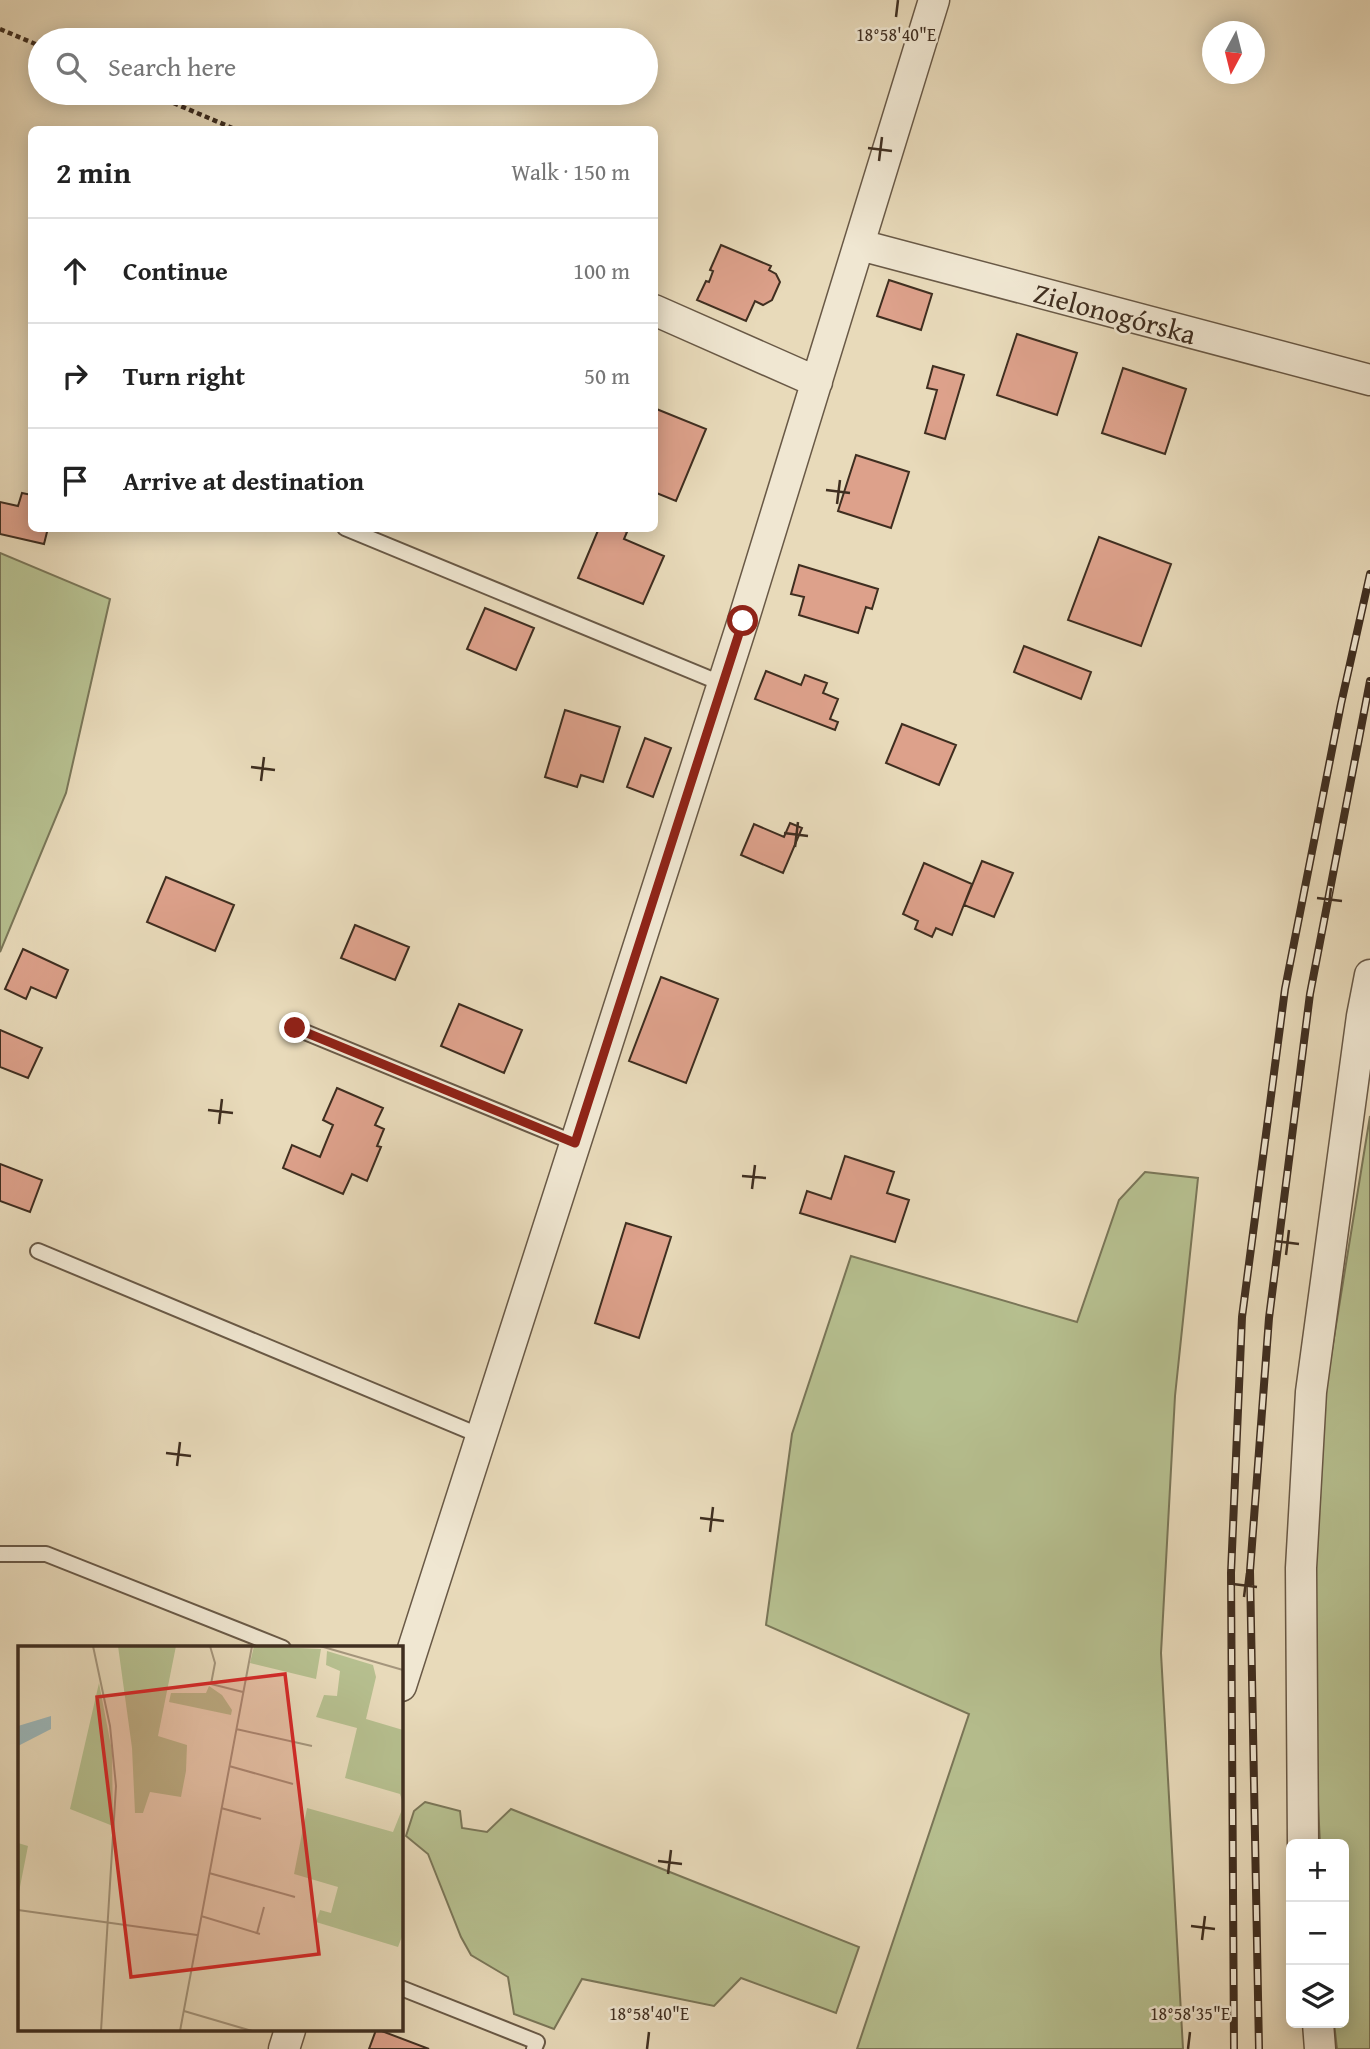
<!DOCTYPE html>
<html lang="en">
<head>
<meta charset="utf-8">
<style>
	body { margin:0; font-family:"Gentium Book Plus",serif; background:#f2f2f2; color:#222 }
	.controls { position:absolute; right:21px; bottom:21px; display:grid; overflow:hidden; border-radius:10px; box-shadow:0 4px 18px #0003 }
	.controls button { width:63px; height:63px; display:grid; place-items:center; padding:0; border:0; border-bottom:2px solid #e0e0e0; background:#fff; color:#222; font:35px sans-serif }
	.compass { position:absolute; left:1202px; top:21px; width:63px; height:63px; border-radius:50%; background:#fff; box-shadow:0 4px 18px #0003; rotate:187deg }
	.stop { position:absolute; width:21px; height:21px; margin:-16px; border:5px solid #8f2418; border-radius:50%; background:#fff }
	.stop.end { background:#8f2418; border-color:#fff; box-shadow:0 2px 7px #0008 }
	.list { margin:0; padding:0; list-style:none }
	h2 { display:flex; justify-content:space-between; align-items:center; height:91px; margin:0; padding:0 28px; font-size:30px }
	h2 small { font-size:23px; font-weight:400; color:#767676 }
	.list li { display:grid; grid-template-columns:46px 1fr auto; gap:21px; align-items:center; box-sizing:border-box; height:105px; padding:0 28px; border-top:2px solid #e0e0e0 }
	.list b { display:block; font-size:26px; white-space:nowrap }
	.list em { font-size:23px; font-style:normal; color:#767676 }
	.icon { flex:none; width:38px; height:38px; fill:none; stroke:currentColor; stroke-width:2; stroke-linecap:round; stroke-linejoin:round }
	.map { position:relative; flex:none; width:1370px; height:2049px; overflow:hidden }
	.search { position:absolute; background:#fff; box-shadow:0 4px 18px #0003; left:28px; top:28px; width:630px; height:77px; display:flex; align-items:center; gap:18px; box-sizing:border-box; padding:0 24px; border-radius:38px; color:#767676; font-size:26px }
	.panel { position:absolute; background:#fff; box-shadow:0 4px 18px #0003; left:28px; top:126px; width:630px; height:406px; border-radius:10px }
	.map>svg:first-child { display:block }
	.green { fill:#b6bf8f; stroke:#7a7658; stroke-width:2 }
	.building { fill:#dda18b; stroke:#3f2e20; stroke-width:2 }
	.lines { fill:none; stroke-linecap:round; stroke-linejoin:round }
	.lane-casing { stroke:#695946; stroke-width:18 }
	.street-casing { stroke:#695946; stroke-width:33 }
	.path { stroke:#3f2e20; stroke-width:4.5; stroke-dasharray:5 3.5; stroke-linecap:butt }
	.lane { stroke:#f0e7d2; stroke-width:14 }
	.street { stroke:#f0e7d2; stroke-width:30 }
	.rail-casing { stroke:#3f2e20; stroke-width:8 }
	.rail { stroke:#f0e7d2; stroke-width:5; stroke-dasharray:16; stroke-linecap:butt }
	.route { stroke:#8f2418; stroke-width:9 }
	.ticks { fill:none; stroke:#3f2e20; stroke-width:2.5 }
	.labels { text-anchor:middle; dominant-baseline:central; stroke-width:5; stroke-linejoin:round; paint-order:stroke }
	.street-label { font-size:28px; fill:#3f2e20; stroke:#f0e7d2 }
	.inset-road { fill:none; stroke:#a4957c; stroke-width:2 }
	.view { fill:#d62828; fill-opacity:0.15; stroke:#d62828; stroke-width:3.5 }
	.inset-edge { fill:none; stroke:#3f2e20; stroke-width:3.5 }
	.ticks-label { font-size:18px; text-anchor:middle; fill:#3f2e20; stroke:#f0e7d2; stroke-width:5; stroke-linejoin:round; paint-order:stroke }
</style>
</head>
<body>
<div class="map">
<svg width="1370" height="2049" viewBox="0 0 1370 2049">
	<rect width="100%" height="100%" fill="#e8daba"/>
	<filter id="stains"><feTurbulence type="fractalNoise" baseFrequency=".00286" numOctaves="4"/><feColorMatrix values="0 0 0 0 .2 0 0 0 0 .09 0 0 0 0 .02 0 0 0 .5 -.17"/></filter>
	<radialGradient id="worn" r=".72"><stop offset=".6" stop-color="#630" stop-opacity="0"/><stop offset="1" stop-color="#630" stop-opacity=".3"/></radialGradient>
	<path class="green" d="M0,553L110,599L66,793L0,952Z
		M1370,1116V2049H1337L1334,2023H1344V1844H1320L1310,1644L1319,1430Z
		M1145,1172L1198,1178L1175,1396L1161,1653L1183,2049H857L969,1714L766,1625L792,1434L851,1256L1077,1322L1119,1200Z
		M425,1802L460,1811L462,1828L487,1832L511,1809L859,1947L836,2013L741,1978L714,2006L582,1979L554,2029L514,2014L508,1977L471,1955L461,1937L428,1854L406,1836L414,1811Z"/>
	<path class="building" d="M721,245L771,266L769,270L776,274L780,282L772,300L763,305L755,301L746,321L697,300L706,281L709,282L713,271L710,270Z
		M889,280L932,294L921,330L877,316Z
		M1017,334L1077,353L1057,415L997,395Z
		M933,366L964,375L945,439L925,433L937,390L927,388Z
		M1123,368L1186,389L1165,454L1102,433Z
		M654,408L706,429L676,501L654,492Z
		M856,455L909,472L891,528L838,511Z
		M22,493L32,495V528H48L44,544L0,534V502L18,506Z
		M599,528H618L627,532L624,539L664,556L643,604L578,578Z
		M1099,537L1171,564L1141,646L1068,620Z
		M799,565L878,589L872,609L866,607L858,633L799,615L804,597L791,594Z
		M485,608L534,628L516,670L467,649Z
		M1024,646L1091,672L1081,699L1014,672Z
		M766,671L801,685L805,675L827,683L823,693L838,699L830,719L838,722L835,730L755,699Z
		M565,710L620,727L603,782L581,775L577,787L545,777Z
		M902,724L956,745L939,785L886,763Z
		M645,738L671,748L653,797L627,787Z
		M790,823L802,828L783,873L741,855L754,824L784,837Z
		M982,861L1013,873L994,917L964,905Z
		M924,863L972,884L952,935L936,928L932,937L915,929L918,921L903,914Z
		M166,877L234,905L215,951L147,922Z
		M355,925L409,947L395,980L341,958Z
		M23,949L68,970L56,998L31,987L26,999L5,989Z
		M661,977L718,999L686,1083L629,1061Z
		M459,1004L522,1030L504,1073L441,1046Z
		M0,1030L42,1048L28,1078L0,1067Z
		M337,1088L383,1108L375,1125L384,1129L377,1146L381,1147L367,1181L352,1174L343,1194L283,1168L292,1145L320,1157L333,1125L323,1120Z
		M845,1156L894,1172L887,1193L909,1200L895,1242L800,1213L807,1191L831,1199Z
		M0,1164L42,1180L30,1212L0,1201Z
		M626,1223L671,1237L639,1338L595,1323Z
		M376,2030H379L429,2049H369Z"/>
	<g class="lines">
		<g class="lane-casing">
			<path id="lane" d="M345,528L723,684
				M295,1028L575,1143
				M38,1251L481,1436
				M0,1554H46L283,1648
				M401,1988L537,2042L534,2049"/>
		</g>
		<g class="street-casing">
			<path id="street" d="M860,245L1370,380
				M654,310L817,382
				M401,1686L743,621L934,0
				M1303,1844L1301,1568L1311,1392L1362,1016L1370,975
				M1318,2023L1320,2049
				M284,2049L290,2030"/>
		</g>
		<path class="path" d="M0,29L40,46
			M150,93L237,130"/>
		<use href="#lane" class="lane"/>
		<use href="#street" class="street"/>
		<g class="rail-casing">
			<path id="rail" d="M1234,2049L1231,1573L1242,1317L1285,989L1341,704L1370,574
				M1259,2049L1250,1571L1269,1318L1310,994L1370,681"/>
		</g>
		<use href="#rail" class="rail"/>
	</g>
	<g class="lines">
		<path class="route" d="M295,1028L575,1143L743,621"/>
	</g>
	<path class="ticks" d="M896,17L898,0M868,148L892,151M879,161L882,137M826,490L850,493M837,504L840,480M251,767L275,770M261,781L264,757M784,833L808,836M795,847L798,822M1317,898L1342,901M1328,912L1331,888M208,1110L233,1113M219,1124L222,1099M742,1176L766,1178M752,1189L755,1165M1275,1241L1299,1244M1286,1255L1289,1230M166,1453L191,1456M177,1466L180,1442M700,1518L724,1521M710,1532L713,1507M1233,1584L1257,1587M1244,1597L1247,1573M658,1861L682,1864M668,1874L671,1850M1191,1926L1215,1929M1202,1940L1205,1916M647,2049L649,2032M1188,2049L1190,2032"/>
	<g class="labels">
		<g class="street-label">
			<text transform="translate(1115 313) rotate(15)">Zielonogórska</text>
		</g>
	</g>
	<g transform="translate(18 1646)">
		<rect width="385" height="385" fill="#e8daba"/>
		<path d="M100,0H158L140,90L169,99L168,125L163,151L132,146L125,167H117L114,102ZM236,0L303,3L298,33L232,17ZM309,5L355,19L358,31L348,73L385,84V158L382,148L327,132L339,82L298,71L306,49L319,50L322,25L308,19ZM81,37L94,105L95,180L52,163ZM191,40L204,49L214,64L213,69L151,56L153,47H188ZM385,161V288L380,301L298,276L302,264L313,267L320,241L276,228L289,162L375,186ZM0,197L10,200L0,251Z" fill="#b6bf8f"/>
		<path d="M33,70V83L0,100V80Z" fill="#9cb8bb"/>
		<path class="inset-road" d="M75,0L92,80L98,140L83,385M192,0L197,17L193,38L225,46M302,0L385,24M218,83L294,100M211,120L275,138M203,162L243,173M191,227L277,251M0,264L179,289M183,270L242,288M239,287L246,261M166,365L234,385M162,385L234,0"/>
		<path class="view" d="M267,28L301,308L113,331L79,51Z"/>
		<rect width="385" height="385" class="inset-edge"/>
	</g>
	<g class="ticks-label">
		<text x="896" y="41">18°58'40"E</text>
		<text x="649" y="2020">18°58'40"E</text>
		<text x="1190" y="2020">18°58'35"E</text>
	</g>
	<rect width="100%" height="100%" filter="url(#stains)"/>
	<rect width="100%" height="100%" fill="url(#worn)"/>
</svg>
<div class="controls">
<button>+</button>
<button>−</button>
<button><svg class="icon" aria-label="layers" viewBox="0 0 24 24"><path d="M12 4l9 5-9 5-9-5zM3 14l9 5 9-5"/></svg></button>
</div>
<svg class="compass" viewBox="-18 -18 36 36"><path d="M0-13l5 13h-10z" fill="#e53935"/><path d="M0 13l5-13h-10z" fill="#767676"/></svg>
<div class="stop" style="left:743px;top:621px"></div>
<div class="stop end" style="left:295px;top:1028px"></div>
<div class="search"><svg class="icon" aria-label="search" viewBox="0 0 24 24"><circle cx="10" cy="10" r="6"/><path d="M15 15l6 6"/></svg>Search here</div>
<section class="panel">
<h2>2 min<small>Walk · 150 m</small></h2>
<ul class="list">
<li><svg class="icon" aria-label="ahead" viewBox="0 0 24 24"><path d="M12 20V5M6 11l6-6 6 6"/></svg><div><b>Continue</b></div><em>100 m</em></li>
<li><svg class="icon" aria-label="right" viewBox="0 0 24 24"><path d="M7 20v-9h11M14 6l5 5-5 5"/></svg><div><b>Turn right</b></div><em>50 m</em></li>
<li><svg class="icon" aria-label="arrive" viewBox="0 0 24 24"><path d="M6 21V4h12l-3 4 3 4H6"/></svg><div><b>Arrive at destination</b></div></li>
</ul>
</section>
</div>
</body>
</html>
